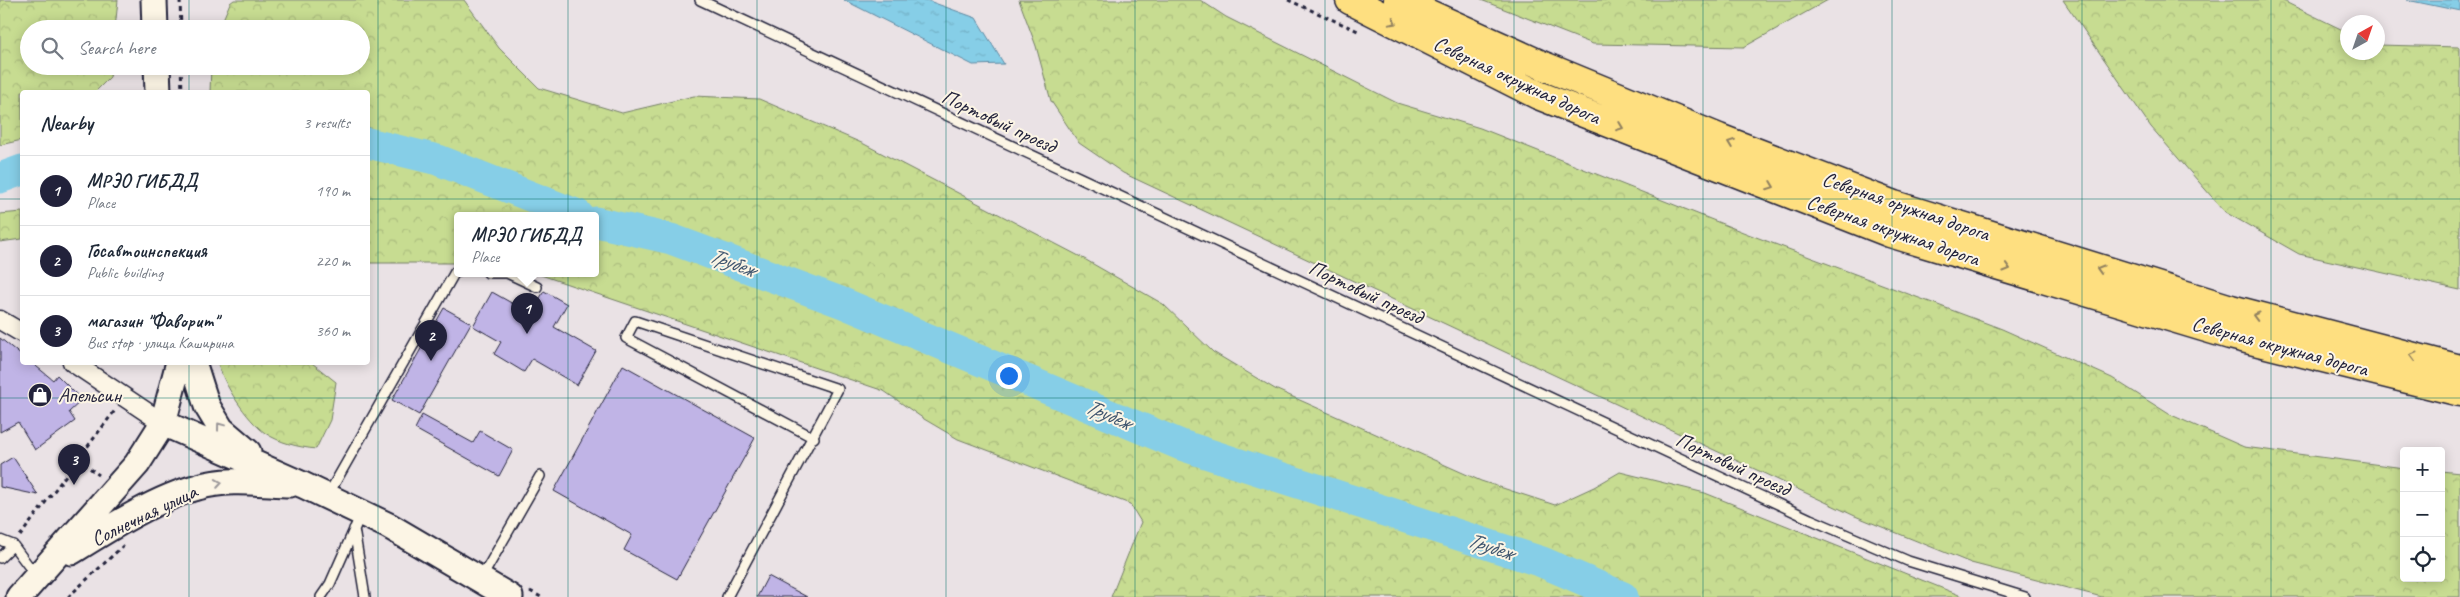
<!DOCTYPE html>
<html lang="en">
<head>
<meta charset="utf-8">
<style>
	body { margin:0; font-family:Caveat,sans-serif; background:#f6f6f7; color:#1f2937 }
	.controls { position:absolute; right:15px; bottom:15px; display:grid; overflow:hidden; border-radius:5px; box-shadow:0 2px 12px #0003 }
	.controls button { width:45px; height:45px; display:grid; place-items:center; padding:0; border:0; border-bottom:1px solid #e0e1e3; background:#fff; color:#1f2937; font:25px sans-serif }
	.compass { position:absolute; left:2340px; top:15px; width:45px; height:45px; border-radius:50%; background:#fff; box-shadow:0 2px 12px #0003; rotate:40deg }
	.you { position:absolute; left:1008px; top:375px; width:18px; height:18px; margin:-12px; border:4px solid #fff; border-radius:50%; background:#1a73e8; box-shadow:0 0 0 8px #1a73e833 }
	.badge { display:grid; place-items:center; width:32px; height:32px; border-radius:50%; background:#22223b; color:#fff; font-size:16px; font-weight:700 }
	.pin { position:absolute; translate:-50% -41px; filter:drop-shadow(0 1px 2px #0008) }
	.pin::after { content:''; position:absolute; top:26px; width:18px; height:15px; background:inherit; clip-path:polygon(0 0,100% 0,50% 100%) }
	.popup { position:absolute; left:454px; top:212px; width:145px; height:65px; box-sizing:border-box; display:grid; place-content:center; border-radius:5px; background:#fff; filter:drop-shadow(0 1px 4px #0005); font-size:16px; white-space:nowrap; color:#747a83 }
	.popup b { font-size:19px; color:#1f2937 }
	.popup::after { content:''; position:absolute; left:50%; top:100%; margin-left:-10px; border:10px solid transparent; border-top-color:#fff }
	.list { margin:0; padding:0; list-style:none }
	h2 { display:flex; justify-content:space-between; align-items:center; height:65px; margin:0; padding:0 20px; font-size:21px }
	h2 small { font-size:16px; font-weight:400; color:#747a83 }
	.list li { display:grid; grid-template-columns:32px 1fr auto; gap:15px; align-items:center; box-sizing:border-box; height:70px; padding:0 20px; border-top:1px solid #e0e1e3 }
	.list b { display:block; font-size:19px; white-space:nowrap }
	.list p { margin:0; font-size:16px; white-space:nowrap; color:#747a83 }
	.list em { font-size:16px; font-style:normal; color:#747a83 }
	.icon { flex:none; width:28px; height:28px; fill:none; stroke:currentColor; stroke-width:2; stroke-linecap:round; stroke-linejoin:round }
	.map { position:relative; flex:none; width:2460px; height:597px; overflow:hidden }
	.search { position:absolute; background:#fff; box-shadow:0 2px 12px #0003; left:20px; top:20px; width:350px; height:55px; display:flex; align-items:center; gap:12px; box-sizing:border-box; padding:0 18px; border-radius:28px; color:#747a83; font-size:19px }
	.panel { position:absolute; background:#fff; box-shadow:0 2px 12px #0003; left:20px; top:90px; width:350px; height:275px; border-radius:5px }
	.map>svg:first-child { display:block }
	.forest { fill:url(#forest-crowns); stroke:#747f66 }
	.water { fill:url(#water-ripples); stroke:#5e89a2 }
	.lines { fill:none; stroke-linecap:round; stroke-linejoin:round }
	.river { stroke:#86cee7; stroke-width:31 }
	.building { fill:#c0b4e6; stroke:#22223b }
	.lane-casing { stroke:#22223b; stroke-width:12 }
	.street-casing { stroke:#22223b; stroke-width:21 }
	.secondary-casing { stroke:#22223b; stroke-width:29 }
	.primary-casing { stroke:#22223b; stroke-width:31 }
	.path { stroke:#22223b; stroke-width:3; stroke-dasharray:4 4; stroke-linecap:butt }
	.lane { stroke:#fcf5e5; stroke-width:9 }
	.street { stroke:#fcf5e5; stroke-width:18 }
	.secondary { stroke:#fcf5e5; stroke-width:25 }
	.primary { stroke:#fedf80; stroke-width:28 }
	.oneway { stroke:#90805e }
	.oneway2 { stroke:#9a9698 }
	.grid { fill:none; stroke:#0f766e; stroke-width:1; stroke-opacity:0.55 }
	.labels { text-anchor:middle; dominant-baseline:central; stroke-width:4; stroke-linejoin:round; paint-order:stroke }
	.street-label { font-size:21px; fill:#22223b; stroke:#fcf5e5 }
	.poi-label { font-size:21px; fill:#22223b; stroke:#fcf5e5; text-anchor:start }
	.water-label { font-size:22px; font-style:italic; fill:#40566f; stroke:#fcf5e5 }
</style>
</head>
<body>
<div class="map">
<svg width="2460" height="597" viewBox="0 0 2460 597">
	<defs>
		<pattern id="forest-crowns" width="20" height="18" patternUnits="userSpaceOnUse" patternTransform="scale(1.25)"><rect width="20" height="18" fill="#c7dc91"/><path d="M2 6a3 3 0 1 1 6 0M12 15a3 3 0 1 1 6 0" fill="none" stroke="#abbc7e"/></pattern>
		<pattern id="water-ripples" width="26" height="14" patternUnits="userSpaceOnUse" patternTransform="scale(1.25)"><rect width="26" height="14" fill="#86cee7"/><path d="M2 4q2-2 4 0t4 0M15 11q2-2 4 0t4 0" fill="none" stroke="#73b1c7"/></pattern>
	</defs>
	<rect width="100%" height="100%" fill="#eae2e5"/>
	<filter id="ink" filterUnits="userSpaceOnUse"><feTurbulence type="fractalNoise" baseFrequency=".02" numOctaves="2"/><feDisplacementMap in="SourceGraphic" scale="10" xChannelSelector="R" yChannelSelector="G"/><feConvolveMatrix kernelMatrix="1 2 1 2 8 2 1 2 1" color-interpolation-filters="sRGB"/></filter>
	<g filter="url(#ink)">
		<path class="forest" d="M0,0H118L115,29H29V66H112L110,77L95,92H22V140L0,145Z
			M234,0H464L499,48L539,88L622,113L694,96L759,99L864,144L1079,256L1163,304L1213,352L1275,389L1481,481L1555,505L1594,487L1620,472L1705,493L1964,597H1111L1141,522L1130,504L958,439L924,419L884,391L535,273H596V215H458V263H368V92H210L211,66H361V29H219L230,3Z
			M1019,0H1200L1226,17L1397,103L1480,128L1748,234L2002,329L2112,378L2169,414L2244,447L2404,468V578H2441V471L2460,473V597H2102L1971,563L1855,516L1123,173L1079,143L1051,101L1036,46Z
			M1481,0H1828L1744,47L1593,44Z
			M2063,0H2281L2347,32L2348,52H2378V45L2460,47V290L2299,254L2225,212L2151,127Z
			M22,212V239L0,242V214Z
			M218,363H312L336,382L330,420L316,449C298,447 280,443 265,433C247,420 223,384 218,363Z"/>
		<path class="water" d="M844,0H926L976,18L1004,64L973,65Z
			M2407,0H2460V11Z"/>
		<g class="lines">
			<path class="river" d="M368,143L438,160L578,215
				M0,178L22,170
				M596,222L671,239L843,303L1181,445L1542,562L1623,597"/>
		</g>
		<path class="building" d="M544,291L567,304L554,327L596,351L577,385L532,359L524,372L494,354L501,342L473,326L492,292L531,314Z
			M444,308L471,323L419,415L392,400Z
			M0,338L22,356V362H31L53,380L57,375L82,400L69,412L75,421L35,450L18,422L0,432Z
			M623,365L755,438L677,579L624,550L632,535L554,491Z
			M422,415L473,443L480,431L513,450L499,476L415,429Z
			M13,457L38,495L0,487V465Z
			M768,576L807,597H757Z"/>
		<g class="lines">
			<g class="lane-casing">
				<path id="lane" d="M700,0L1810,519L1908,561L2025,597
					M488,273H507L537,287
					M328,495L455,272H458
					M354,529L365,597
					M0,540L13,545L36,576
					M0,558L13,545
					M481,579L540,476
					M321,597L330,584L361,514
					M727,597L838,389L635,321L626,338L814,438"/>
			</g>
			<g class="street-casing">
				<path id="street" d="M0,320L22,333
					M72,362L163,423"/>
			</g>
			<g class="secondary-casing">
				<path id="secondary" d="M154,0L155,29
					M157,66L158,92
					M193,362L207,406L221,429L248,452
					M163,423L303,485L389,526L510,597
					M71,552C108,529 156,498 198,487C227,478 260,483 290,484
					M19,597L137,464L163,423L179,362"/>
			</g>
			<g class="primary-casing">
				<path id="primary" d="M1350,0L1538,95L1890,233L2230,335L2460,392
					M1398,0L1544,66L1719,138L1894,205L2231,309L2460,369"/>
			</g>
			<path class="path" d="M180,0L181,29
				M1288,0L1358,31
				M181,66L182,92
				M77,459L99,475
				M20,536L116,409
				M530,591L541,597
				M68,597L124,545"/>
			<use href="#lane" class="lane"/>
			<use href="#street" class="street"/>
			<use href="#secondary" class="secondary"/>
			<use href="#primary" class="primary"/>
		</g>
		<defs><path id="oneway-chevron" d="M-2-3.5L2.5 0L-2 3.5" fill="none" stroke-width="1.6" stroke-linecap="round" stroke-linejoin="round" transform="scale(1.25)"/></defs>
		<g class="oneway">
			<use href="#oneway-chevron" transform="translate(1393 22) rotate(27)"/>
			<use href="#oneway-chevron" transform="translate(1620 127) rotate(21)"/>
			<use href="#oneway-chevron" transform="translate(1731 143) rotate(-159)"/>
			<use href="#oneway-chevron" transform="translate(1771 186) rotate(21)"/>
			<use href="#oneway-chevron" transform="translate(2007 268) rotate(17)"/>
			<use href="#oneway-chevron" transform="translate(2100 269) rotate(-163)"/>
			<use href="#oneway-chevron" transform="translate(2256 316) rotate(-165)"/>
			<use href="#oneway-chevron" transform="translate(2413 356) rotate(-165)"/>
		</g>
		<g class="oneway2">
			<use href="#oneway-chevron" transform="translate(220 426) rotate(-127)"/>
			<use href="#oneway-chevron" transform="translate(219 483) rotate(-9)"/>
		</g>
	</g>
	<path class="grid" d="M189,0V29M378,0V597M568,0V597M757,0V597M946,0V597M1135,0V597M1325,0V597M1514,0V597M1703,0V597M1892,0V597M2082,0V597M2271,0V597M189,66V92M0,199H22M368,199H2460M189,362V597M0,398H2460"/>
	<defs>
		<g id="shop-disc" transform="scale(1.25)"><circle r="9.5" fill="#22223b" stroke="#fcf5e5"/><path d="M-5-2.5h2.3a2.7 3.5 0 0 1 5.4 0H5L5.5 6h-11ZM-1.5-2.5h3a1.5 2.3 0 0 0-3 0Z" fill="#fff"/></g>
	</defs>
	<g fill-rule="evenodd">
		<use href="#shop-disc" x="40" y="395"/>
	</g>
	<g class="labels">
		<g class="street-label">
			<text transform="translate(1517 80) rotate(25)">Северная окружная дорога</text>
			<text transform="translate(999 121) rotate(25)">Портовый проезд</text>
			<text transform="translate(1906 206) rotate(19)">Северная оружная дорога</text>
			<text transform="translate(1893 230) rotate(19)">Северная окружная дорога</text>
			<text transform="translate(1366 292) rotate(25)">Портовый проезд</text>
			<text transform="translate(2280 346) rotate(15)">Северная окружная дорога</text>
			<text transform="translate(1733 464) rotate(25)">Портовый проезд</text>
			<text transform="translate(144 515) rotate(-26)">Солнечная улица</text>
		</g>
		<g class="poi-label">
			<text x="58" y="395">Апельсин</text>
		</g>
		<g class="water-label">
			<text transform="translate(732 262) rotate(20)">Трубеж</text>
			<text transform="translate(1108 414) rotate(23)">Трубеж</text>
			<text transform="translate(1490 546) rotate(18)">Трубеж</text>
		</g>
	</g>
</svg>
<div class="controls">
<button>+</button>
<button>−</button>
<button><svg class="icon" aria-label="locate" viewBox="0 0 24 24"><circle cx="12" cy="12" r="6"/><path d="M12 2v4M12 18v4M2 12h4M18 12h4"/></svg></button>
</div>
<svg class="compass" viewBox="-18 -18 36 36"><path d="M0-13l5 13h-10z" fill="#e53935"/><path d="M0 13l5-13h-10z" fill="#747a83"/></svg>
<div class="you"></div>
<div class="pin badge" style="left:527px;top:334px">1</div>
<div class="popup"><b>МРЭО ГИБДД</b>Place</div>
<div class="pin badge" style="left:431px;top:361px">2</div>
<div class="pin badge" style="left:74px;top:485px">3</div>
<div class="search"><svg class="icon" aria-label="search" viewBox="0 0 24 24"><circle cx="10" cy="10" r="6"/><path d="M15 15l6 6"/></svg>Search here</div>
<section class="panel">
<h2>Nearby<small>3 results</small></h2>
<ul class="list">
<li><span class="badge">1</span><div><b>МРЭО ГИБДД</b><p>Place</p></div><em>190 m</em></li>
<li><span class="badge">2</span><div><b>Госавтоинспекция</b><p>Public building</p></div><em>220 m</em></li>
<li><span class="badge">3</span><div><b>магазин &quot;Фаворит&quot;</b><p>Bus stop · улица Каширина</p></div><em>360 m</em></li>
</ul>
</section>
</div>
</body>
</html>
